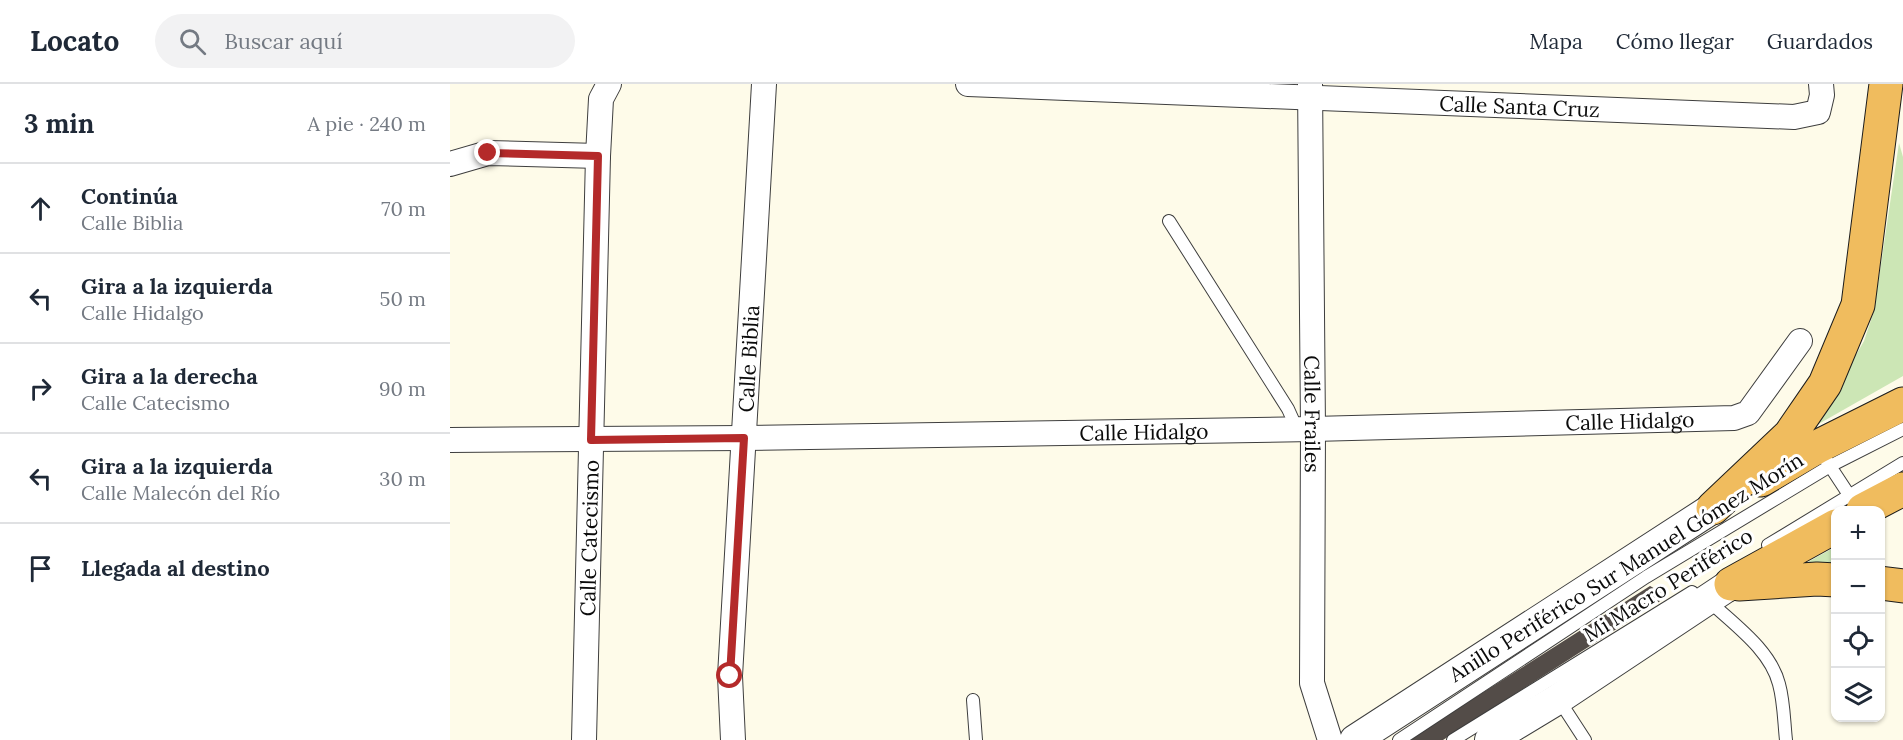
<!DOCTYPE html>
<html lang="es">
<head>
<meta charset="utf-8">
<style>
	body { margin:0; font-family:Lora,serif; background:#f2f2f3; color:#1f2937 }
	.controls { position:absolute; right:18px; bottom:18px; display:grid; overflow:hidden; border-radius:12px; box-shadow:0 2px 4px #0004 }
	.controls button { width:54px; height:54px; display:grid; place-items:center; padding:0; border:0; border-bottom:2px solid #e0e1e3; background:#fff; color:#1f2937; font:30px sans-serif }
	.stop { position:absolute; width:18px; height:18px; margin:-14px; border:4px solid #b42a2a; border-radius:50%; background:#fff }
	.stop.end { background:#b42a2a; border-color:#fff; box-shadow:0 2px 6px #0008 }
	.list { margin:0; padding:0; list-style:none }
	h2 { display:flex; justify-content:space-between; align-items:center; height:78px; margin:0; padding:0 24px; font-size:26px }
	h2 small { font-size:20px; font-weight:400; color:#747a83 }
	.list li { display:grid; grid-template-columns:39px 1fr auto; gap:18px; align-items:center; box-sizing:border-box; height:90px; padding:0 24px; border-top:2px solid #e0e1e3 }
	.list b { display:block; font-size:22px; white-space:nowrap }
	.list p { margin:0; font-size:20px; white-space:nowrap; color:#747a83 }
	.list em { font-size:20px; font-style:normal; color:#747a83 }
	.icon { flex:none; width:33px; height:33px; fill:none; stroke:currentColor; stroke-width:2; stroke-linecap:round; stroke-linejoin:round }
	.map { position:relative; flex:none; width:1453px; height:656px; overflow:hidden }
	header { display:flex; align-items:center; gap:36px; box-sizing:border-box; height:84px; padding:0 30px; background:#fff; border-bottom:2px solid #e0e1e3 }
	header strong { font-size:28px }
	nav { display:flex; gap:33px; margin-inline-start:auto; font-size:21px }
	.search { width:420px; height:54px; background:#f2f2f3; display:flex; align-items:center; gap:15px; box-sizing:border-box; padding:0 21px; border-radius:33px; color:#747a83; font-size:22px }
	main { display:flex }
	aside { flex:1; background:#fff }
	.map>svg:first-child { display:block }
	.green { fill:#cce6b5 }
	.building { fill:#534c48 }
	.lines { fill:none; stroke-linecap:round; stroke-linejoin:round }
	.service-casing { stroke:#3e3e3e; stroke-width:14 }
	.minor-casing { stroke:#3e3e3e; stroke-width:26 }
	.tertiary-casing { stroke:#3e3e3e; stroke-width:32 }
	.trunk-casing { stroke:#1c1c1c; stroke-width:35 }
	.service { stroke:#fff; stroke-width:12 }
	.minor { stroke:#fff; stroke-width:24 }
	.tertiary { stroke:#fff; stroke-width:30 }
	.trunk { stroke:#f0bc5e; stroke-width:33 }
	.route { stroke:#b42a2a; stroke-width:8 }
	.labels { text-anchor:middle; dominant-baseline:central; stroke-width:6; stroke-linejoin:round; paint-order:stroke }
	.street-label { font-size:21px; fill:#0b0b0b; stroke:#fff }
</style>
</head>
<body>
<header>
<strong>Locato</strong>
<div class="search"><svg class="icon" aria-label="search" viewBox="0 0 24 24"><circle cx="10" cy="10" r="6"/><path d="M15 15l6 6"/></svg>Buscar aquí</div>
<nav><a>Mapa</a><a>Cómo llegar</a><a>Guardados</a></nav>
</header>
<main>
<aside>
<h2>3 min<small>A pie · 240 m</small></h2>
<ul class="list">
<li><svg class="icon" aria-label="ahead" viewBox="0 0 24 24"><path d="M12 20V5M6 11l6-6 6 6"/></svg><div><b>Continúa</b><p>Calle Biblia</p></div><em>70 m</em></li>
<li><svg class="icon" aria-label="left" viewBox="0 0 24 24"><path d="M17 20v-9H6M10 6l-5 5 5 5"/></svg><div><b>Gira a la izquierda</b><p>Calle Hidalgo</p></div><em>50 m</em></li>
<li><svg class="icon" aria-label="right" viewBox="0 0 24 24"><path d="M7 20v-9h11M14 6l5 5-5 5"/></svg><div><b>Gira a la derecha</b><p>Calle Catecismo</p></div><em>90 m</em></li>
<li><svg class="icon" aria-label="left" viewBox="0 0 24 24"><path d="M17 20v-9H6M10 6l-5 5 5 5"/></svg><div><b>Gira a la izquierda</b><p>Calle Malecón del Río</p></div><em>30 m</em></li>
<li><svg class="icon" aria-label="arrive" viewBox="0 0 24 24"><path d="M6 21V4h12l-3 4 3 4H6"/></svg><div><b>Llegada al destino</b></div></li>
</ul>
</aside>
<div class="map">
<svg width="1453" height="656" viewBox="0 0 1453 656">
	<rect width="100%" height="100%" fill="#fefbe9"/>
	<path class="green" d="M1449,59L1453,73V292L1365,342L1414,257L1424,227Z
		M1385,463V481L1347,484Z"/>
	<path class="building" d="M1200,502L1218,512L993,656H958Z"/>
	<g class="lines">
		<g class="service-casing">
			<path id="service" d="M719,137L838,325L847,345
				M1376,376L1403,417
				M1318,461L1453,379
				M1258,516C1283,540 1320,565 1329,600C1334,618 1334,638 1336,656
				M523,616L526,656
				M1109,616L1135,656
				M949,656L1196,493L1380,382L1453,345
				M1003,656L1242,508"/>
		</g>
		<g class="minor-casing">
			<g id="minor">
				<path id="s1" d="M518,0L1344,33L1368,28L1372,11L1371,0"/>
				<path id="s2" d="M860,0L863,345L862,599L880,656"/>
				<path d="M0,80L38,69L148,72"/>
				<path id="s3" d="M0,356L294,354L863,345L1284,334L1298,329L1350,257"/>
				<path id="s4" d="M134,656L148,72L151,15L159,0"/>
				<path id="s5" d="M283,656L280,592L314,0"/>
			</g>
		</g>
		<g class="tertiary-casing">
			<path id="tertiary" d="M905,656L1263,424
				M1040,656L1108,615L1281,500"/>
		</g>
		<g class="trunk-casing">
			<path id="trunk" d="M1311,396L1367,363L1453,320
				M1263,424L1340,351L1375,300L1408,221L1436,0
				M1413,426L1453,405
				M1430,499L1453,502
				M1281,500L1386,442
				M1289,500L1367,495L1386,496"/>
		</g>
		<use href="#service" class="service"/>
		<use href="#minor" class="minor"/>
		<use href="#tertiary" class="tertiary"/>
		<use href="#trunk" class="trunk"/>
	</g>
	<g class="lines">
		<path class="route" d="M38,69L148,72L141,356L294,354L280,592"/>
	</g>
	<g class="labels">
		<g class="street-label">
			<text stroke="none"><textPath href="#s1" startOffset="552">Calle Santa Cruz</textPath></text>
			<text stroke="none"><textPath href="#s5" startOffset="382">Calle Biblia</textPath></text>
			<text stroke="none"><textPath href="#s2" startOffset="330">Calle Frailes</textPath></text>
			<text stroke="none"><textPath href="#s3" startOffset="1180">Calle Hidalgo</textPath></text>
			<text stroke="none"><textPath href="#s3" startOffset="694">Calle Hidalgo</textPath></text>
			<text stroke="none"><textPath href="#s4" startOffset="202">Calle Catecismo</textPath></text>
			<text transform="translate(1176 483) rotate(-32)">Anillo Periférico Sur Manuel Gómez Morín</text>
			<text transform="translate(1218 501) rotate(-32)">Mi Macro Periférico</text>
		</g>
	</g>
</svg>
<div class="controls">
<button>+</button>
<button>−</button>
<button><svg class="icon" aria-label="locate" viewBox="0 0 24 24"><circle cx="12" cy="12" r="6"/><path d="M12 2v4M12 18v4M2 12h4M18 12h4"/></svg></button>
<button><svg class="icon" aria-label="layers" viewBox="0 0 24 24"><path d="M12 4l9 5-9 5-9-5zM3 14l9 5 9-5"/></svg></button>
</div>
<div class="stop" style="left:280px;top:592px"></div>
<div class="stop end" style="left:38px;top:69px"></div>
</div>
</main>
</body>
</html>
